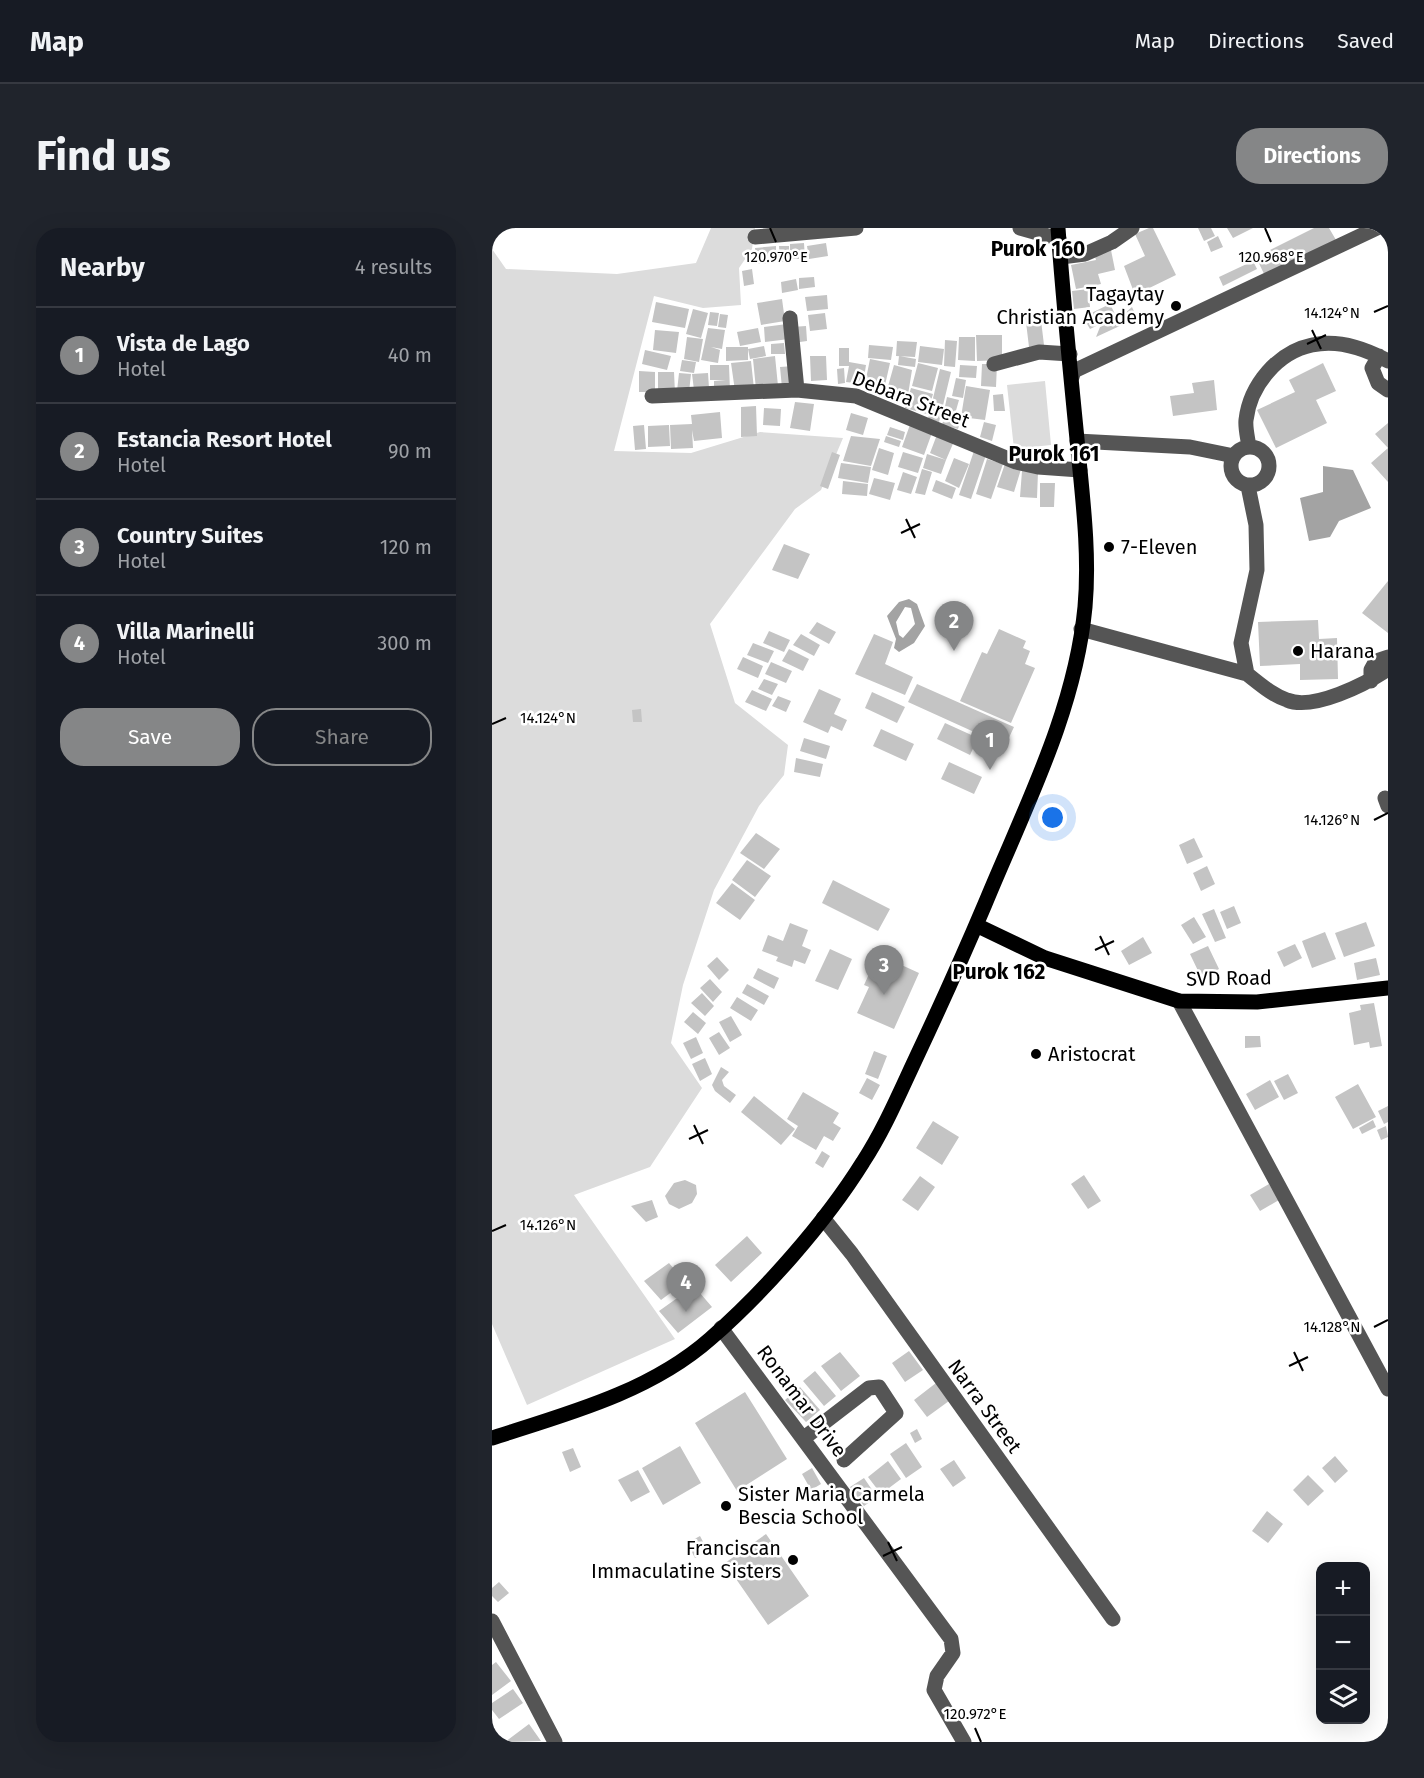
<!DOCTYPE html>
<html lang="en">
<head>
<meta charset="utf-8">
<style>
	body { margin:0; font-family:"Fira Sans",sans-serif; background:#20242c; color:#f1f3f6 }
	.controls { position:absolute; right:18px; bottom:18px; display:grid; overflow:hidden; border-radius:12px; box-shadow:0 6px 24px #0002 }
	.controls button { width:54px; height:54px; display:grid; place-items:center; padding:0; border:0; border-bottom:2px solid #363941; background:#171b24; color:#f1f3f6; font:30px sans-serif }
	.you { position:absolute; left:561px; top:590px; width:21px; height:21px; margin:-15px; border:4px solid #fff; border-radius:50%; background:#1a73e8; box-shadow:0 0 0 9px #1a73e833 }
	.badge { display:grid; place-items:center; width:39px; height:39px; border-radius:50%; background:#858687; color:#fff; font-size:20px; font-weight:700 }
	.pin { position:absolute; translate:-50% -50px; filter:drop-shadow(0 2px 3px #0008) }
	.pin::after { content:''; position:absolute; top:32px; width:21px; height:18px; background:inherit; clip-path:polygon(0 0,100% 0,50% 100%) }
	.list { margin:0; padding:0; list-style:none }
	h2 { display:flex; justify-content:space-between; align-items:center; height:78px; margin:0; padding:0 24px; font-size:26px }
	h2 small { font-size:20px; font-weight:400; color:#9ea1a6 }
	.list li { display:grid; grid-template-columns:39px 1fr auto; gap:18px; align-items:center; box-sizing:border-box; height:96px; padding:0 24px; border-top:2px solid #363941 }
	.list b { display:block; font-size:22px; white-space:nowrap }
	.list p { margin:0; font-size:20px; white-space:nowrap; color:#9ea1a6 }
	.list em { font-size:20px; font-style:normal; color:#9ea1a6 }
	.actions { display:flex; gap:12px; padding:18px 24px }
	.actions a { flex:1; padding:14px 0; border:2px solid #858687; border-radius:24px; text-align:center; font-size:21px; color:#858687 }
	.actions .main { background:#858687; color:#fff }
	.icon { flex:none; width:33px; height:33px; fill:none; stroke:currentColor; stroke-width:2; stroke-linecap:round; stroke-linejoin:round }
	.map { position:relative; flex:none; width:896px; height:1514px; overflow:hidden; border-radius:24px }
	header { display:flex; align-items:center; gap:36px; box-sizing:border-box; height:84px; padding:0 30px; background:#171b24; border-bottom:2px solid #363941 }
	header strong { font-size:28px }
	nav { display:flex; gap:33px; margin-inline-start:auto; font-size:21px }
	.intro { display:flex; align-items:center; justify-content:space-between; box-sizing:border-box; height:144px; padding:0 36px }
	h1 { margin:0; font-size:42px }
	.button { padding:15px 27px; border-radius:24px; background:#858687; color:#fff; font-size:21px; font-weight:700 }
	main { display:flex; gap:36px; padding:0 36px }
	aside { flex:1; background:#171b24; border-radius:24px; box-shadow:0 6px 24px #0002 }
	.map>svg:first-child { display:block }
	.green { fill:#dcdcdc }
	.water { fill:#a3a3a3; fill-rule:evenodd }
	.building { fill:#c4c4c4 }
	.lines { fill:none; stroke-linecap:round; stroke-linejoin:round }
	.minor { stroke:#555; stroke-width:15 }
	.major { stroke:#000; stroke-width:15 }
	.ticks { fill:none; stroke:#000; stroke-width:2 }
	.poi-dot { fill:#000; stroke:#fff; stroke-width:2 }
	.labels { text-anchor:middle; dominant-baseline:central; stroke-width:5; stroke-linejoin:round; paint-order:stroke }
	.poi-label { font-size:20px; fill:#000; stroke:#fff; text-anchor:start }
	.street-label { font-size:20px; fill:#000; stroke:#fff }
	.neighbourhood-label { font-size:21px; font-weight:bold; fill:#000; stroke:#fff }
	.ticks-label { font-size:15px; text-anchor:middle; fill:#000; stroke:#fff; stroke-width:5; stroke-linejoin:round; paint-order:stroke }
</style>
</head>
<body>
<header>
<strong>Map</strong>
<nav><a>Map</a><a>Directions</a><a>Saved</a></nav>
</header>
<div class="intro"><h1>Find us</h1><a class="button">Directions</a></div>
<main>
<aside>
<h2>Nearby<small>4 results</small></h2>
<ul class="list">
<li><span class="badge">1</span><div><b>Vista de Lago</b><p>Hotel</p></div><em>40 m</em></li>
<li><span class="badge">2</span><div><b>Estancia Resort Hotel</b><p>Hotel</p></div><em>90 m</em></li>
<li><span class="badge">3</span><div><b>Country Suites</b><p>Hotel</p></div><em>120 m</em></li>
<li><span class="badge">4</span><div><b>Villa Marinelli</b><p>Hotel</p></div><em>300 m</em></li>
</ul>
<div class="actions"><a class="main">Save</a><a>Share</a></div>
</aside>
<div class="map">
<svg width="896" height="1514" viewBox="0 0 896 1514">
	<rect width="100%" height="100%" fill="#fff"/>
	<path class="green" d="M219,0H263L260,21L247,40L249,77L211,80L162,68L122,223L199,225L268,204L351,210L329,262L303,281L218,396L243,475L296,517L292,547L267,578L222,662L191,757L179,815L210,860L158,939L82,967L183,1111L35,1177L0,1096V21L14,41L125,46L204,35Z
		M553,153L559,217L522,221L515,157Z"/>
	<path class="water" d="M831,238L861,242L879,280L847,293L838,309L817,313L808,270L831,264Z
		M417,371L425,376L433,398L422,415L407,424L402,420L404,411L395,388L407,374ZM413,379L419,380L423,396L411,410L407,407L404,394Z"/>
	<path class="building" d="M657,0H661L684,47L643,67L632,38L653,28L643,6Z
		M706,0H719L723,8L712,13Z
		M735,0H761L741,10Z
		M822,0H837L844,12L773,48L764,29Z
		M726,8L731,19L719,24L715,14Z
		M312,15L313,31H298V16Z
		M334,15L336,28L317,31L315,18Z
		M284,18V35L264,36L263,20Z
		M287,18H297V34H288Z
		M619,22L623,42L606,46L609,56L584,61L579,37L604,32L602,25Z
		M761,33L765,41L731,58L727,49Z
		M260,41L262,56L252,58L250,43Z
		M322,49L323,59L307,61V50Z
		M304,51L306,62L290,65L289,54Z
		M596,61L598,79L582,81L580,63Z
		M335,67L336,81L315,83L313,69Z
		M290,71L293,93L269,97L265,75Z
		M164,74L197,81L193,100L160,94Z
		M618,76L624,88L598,101L591,89Z
		M640,79L645,90L604,109L608,99L626,91Z
		M201,81L216,85L209,110L194,106Z
		M218,84L227,85L225,98L216,97Z
		M548,84L552,117L537,119L533,86Z
		M333,85L335,101L318,103L316,87Z
		M228,86L236,87L234,100L226,99Z
		M295,96L297,111L273,114L272,99Z
		M314,98L315,113L301,115L300,99Z
		M216,100L233,102L230,121L219,119L228,122L226,135L209,132Z
		M266,100L269,114L248,118L245,104Z
		M163,102L187,104L184,125L161,122Z
		M484,107H510V132L485,133Z
		M195,109L211,111L207,134L192,131Z
		M467,109H483V133L466,132Z
		M453,112L465,113L463,139L452,138Z
		M405,113L425,114L423,129L404,128Z
		M292,115L293,126H279V116Z
		M377,117L401,119L399,132L376,130Z
		M272,118L274,128L258,131L256,121Z
		M428,118L452,121L450,137L426,134Z
		M234,119H256V132L234,133Z
		M347,120H357V134L374,137L371,156L354,154L357,138H347Z
		M153,122L179,128L175,142L150,136Z
		M283,128L286,158L264,161L261,131Z
		M318,128H334L335,152L319,153Z
		M407,128L424,131L423,139L406,137Z
		M378,131L398,135L391,166L372,161Z
		M190,132L204,134L202,145L188,143Z
		M259,133L262,161L243,163L239,135Z
		M426,135L446,140L440,163L420,158Z
		M831,135L844,163L824,172L835,195L784,220L765,182L803,164L797,152Z
		M490,136H505L504,159L489,158Z
		M218,137H237L238,163H222V153L234,152H218Z
		M402,137L420,142L415,173L393,169Z
		M468,137L485,138L484,150L467,149Z
		M302,138L304,159L290,160L288,139Z
		M352,140L353,155L346,156L345,141Z
		M448,141L459,144L447,194L436,191Z
		M147,143L163,144V164H147Z
		M166,144H182L183,165H166Z
		M187,145L199,146L197,164L185,163Z
		M216,145L217,160L202,162L200,146Z
		M464,150L474,152L471,170L460,168Z
		M722,152L725,182L681,188L678,168L702,165L700,155Z
		M474,158L498,162L493,192L469,189Z
		M419,160L441,166L435,186L413,180Z
		M511,166L513,183H502L501,167Z
		M455,169L467,172L463,186L452,183Z
		M303,174L322,176L318,203L298,200Z
		M264,178L265,208L249,209V179Z
		M272,180L289,181L288,198L271,197Z
		M228,184L230,210L202,213L200,202L201,220L179,221L178,197L200,196L199,187Z
		M359,185L376,190L371,207L354,202Z
		M453,186L469,191L466,201L450,197Z
		M419,194L441,202L432,227L410,219Z
		M492,194L504,197L500,213L488,209Z
		M896,195V254L879,235L896,220L883,206Z
		M152,197L154,221L143,222L141,198Z
		M177,197L178,218L156,219V198Z
		M398,199L413,204L411,212L395,207Z
		M446,204L463,211L454,232L438,225Z
		M359,208L388,211L379,238L351,233Z
		M394,208L409,213L407,219L392,214Z
		M387,220L402,225L396,247L380,242Z
		M482,223L494,227L479,271L467,267Z
		M340,224L348,227L336,261L328,258Z
		M411,224L431,230L426,245L406,239Z
		M435,226L454,232L449,246L431,240Z
		M462,230L477,236L467,260L453,253Z
		M495,231L511,236L499,271L484,266Z
		M514,233L530,238L522,264L505,259Z
		M349,235L379,239L376,255L346,250Z
		M430,241L440,244L433,267L423,265Z
		M530,243L546,244L545,270L528,269Z
		M411,244L425,249L419,266L405,262Z
		M382,250L403,255L398,272L377,266Z
		M444,252L464,260L460,271L440,263Z
		M351,253L376,256L375,268L350,266Z
		M548,255H563L562,279H548Z
		M292,316L318,326L306,351L280,342Z
		M896,353V405L870,385Z
		M826,392L827,411L845,410L846,451L808,452V436L768,438L766,394Z
		M325,394L344,404L337,416L317,405Z
		M507,401L534,413L531,420L538,423L533,436L543,440L519,495L468,473L490,424L495,426Z
		M277,403L298,412L292,424L271,415Z
		M309,406L328,417L322,428L301,417Z
		M382,406L401,414L393,436L421,449L413,467L363,446Z
		M261,415L282,423L276,435L255,427Z
		M297,421L317,431L311,443L290,433Z
		M251,429L271,438L266,450L245,441Z
		M279,434L300,443L294,455L273,446Z
		M272,451L286,456L280,467L266,461Z
		M425,456L522,499L513,518L416,474Z
		M327,461L349,471L342,486L355,492L350,503L339,498L336,505L311,494Z
		M260,462L280,471L274,483L253,474Z
		M380,464L413,479L405,495L373,480Z
		M286,468L299,473L294,484L280,478Z
		M149,481L150,494H141L140,482Z
		M453,495L486,510L478,527L445,511Z
		M389,501L422,516L414,533L381,518Z
		M312,510L338,518L334,531L308,523Z
		M304,530L331,536L328,549L302,544Z
		M457,534L490,549L482,566L449,551Z
		M264,605L288,621L272,641L248,625Z
		M702,610L711,629L695,636L687,617Z
		M255,632L279,648L263,669L240,652Z
		M715,638L723,656L709,663L701,645Z
		M341,652L398,681L386,703L330,675Z
		M240,655L263,672L248,692L224,675Z
		M742,678L749,695L735,701L728,684Z
		M722,681L734,710L723,714L710,686Z
		M702,689L714,709L701,716L689,697Z
		M874,694L883,718L852,729L843,705Z
		M298,695L316,702L310,718L319,722L313,736L302,732L300,739L284,733L286,729L270,723L276,707L291,713Z
		M833,704L844,731L820,740L810,713Z
		M651,709L660,725L637,737L629,723Z
		M803,716L810,730L792,739L785,724Z
		M716,718L727,741L709,749L698,726Z
		M338,721L360,731L346,762L323,753Z
		M225,729L237,742L227,752L215,738Z
		M884,730L888,747L865,752L862,735Z
		M383,733L400,741L403,734L427,745L402,801L365,785L377,759L372,757Z
		M266,740L287,750L282,761L261,750Z
		M218,751L230,764L221,774L208,760Z
		M255,756L277,768L272,777L250,765Z
		M210,765L222,778L213,788L199,775Z
		M245,769L266,782L259,793L238,780Z
		M882,775L890,818L878,820L877,814L862,817L857,785L869,782L868,777Z
		M201,784L214,795L206,806L192,794Z
		M239,788L250,807L238,814L227,794Z
		M227,804L238,820L227,827L217,810Z
		M753,808H768L769,819L753,820Z
		M204,809L211,825L199,831L191,815Z
		M382,823L395,828L386,851L373,846Z
		M213,830L220,846L208,853L200,836Z
		M229,839L237,844L230,852L232,858L244,867L238,875L223,863L220,857Z
		M796,846L806,865L792,872L782,853Z
		M375,850L388,857L380,872L367,865Z
		M778,852L787,869L763,882L754,866Z
		M866,856L884,889L861,901L843,869Z
		M311,864L347,885L341,895L349,900L341,913L332,908L324,922L300,908L306,898L295,891Z
		M262,868L303,901L289,917L249,884Z
		M896,878V894L892,896L886,883Z
		M881,892L884,899L870,906L867,900Z
		M441,893L467,909L450,937L424,920Z
		M894,898L896,909L889,912L885,902Z
		M330,923L338,928L331,940L323,935Z
		M592,947L609,973L596,981L579,956Z
		M428,948L443,959L426,983L410,972Z
		M193,952L204,957L205,966L200,975L187,981L177,976L173,968L182,955Z
		M777,956L787,972L768,983L758,967Z
		M160,972L166,989L154,994L139,978Z
		M255,1008L270,1025L239,1054L223,1037Z
		M177,1035L193,1054L169,1072L152,1053Z
		M202,1058L220,1079L186,1105L167,1083Z
		M417,1123L431,1142L413,1154L400,1135Z
		M348,1124L368,1148L349,1163L329,1138Z
		M323,1143L344,1168L332,1178L311,1153Z
		M444,1155L457,1173L435,1189L422,1172Z
		M308,1159L328,1182L314,1194L293,1172Z
		M253,1164L295,1231L245,1263L203,1195Z
		M425,1201L430,1211L423,1215L418,1205Z
		M414,1215L430,1239L414,1250L398,1226Z
		M188,1218L209,1255L171,1277L150,1240Z
		M81,1220L89,1239L78,1244L70,1224Z
		M843,1228L856,1243L843,1255L830,1240Z
		M462,1232L474,1250L461,1259L448,1241Z
		M396,1233L409,1251L389,1266L376,1249Z
		M320,1240L329,1256L319,1262L310,1246Z
		M146,1242L158,1264L139,1274L126,1252Z
		M816,1247L832,1263L816,1278L801,1262Z
		M372,1250L385,1269L372,1278L358,1259Z
		M775,1283L791,1296L776,1315L760,1303Z
		M274,1306L317,1368L276,1397L233,1335Z
		M208,1308L216,1323L203,1330L195,1315Z
		M7,1354L17,1365L6,1374L0,1368V1360Z
		M4,1434L19,1453L0,1467V1437Z
		M21,1461L31,1475L7,1491L0,1482V1475Z
		M37,1496L49,1513L13,1514Z"/>
	<g class="lines">
		<path class="minor" d="M528,0L567,11
			M263,9L364,0
			M569,29L593,26L620,14L640,0
			M298,90L305,162
			M887,128L880,140L886,155L896,162
			M502,136L547,124L578,126
			M580,149L582,143L885,0
			M160,168L305,162L364,168L524,234L546,239L588,242
			M585,213L698,219L742,228
			M739 238a19 19 0 1 1 38 0a19 19 0 1 1-38 0Z
			M757,219C756,211 753,200 754,192C758,157 786,124 820,117C846,111 874,121 896,133
			M589,401L755,446C768,456 780,467 795,472C821,483 874,456 896,441
			M755,446L749,415L765,342L764,297L756,258
			M879,453V442L884,433L896,429
			M893,570L896,578
			M687,773L896,1161
			M331,990L360,1026L621,1391
			M229,1100L459,1411L461,1425L445,1448L442,1462L472,1514
			M312,1210L377,1160L387,1159L404,1185L352,1232
			M0,1393L63,1514"/>
		<path class="major" d="M484,697L553,730L687,773L765,774L896,760
			M0,1210C75,1186 158,1164 218,1111C272,1064 333,995 371,934C392,902 408,864 424,830C448,779 471,728 493,676C532,581 583,484 593,379C598,324 590,266 585,211C578,141 571,70 566,0"/>
	</g>
	<path class="ticks" d="M278,0L284,14M773,0L779,14M882,84L896,78M820,102L829,121M815,116L834,107M414,291L423,310M409,305L428,296M0,496L14,490M882,592L896,585M608,708L617,727M603,722L622,713M202,897L211,916M197,911L216,902M0,1003L14,997M882,1099L896,1092M802,1124L811,1143M797,1138L816,1129M396,1314L405,1333M391,1328L410,1319M483,1500L489,1514"/>
	<g class="poi-dot">
		<circle cx="684" cy="78" r="6"/>
		<circle cx="617" cy="319" r="6"/>
		<circle cx="806" cy="423" r="6"/>
		<circle cx="544" cy="826" r="6"/>
		<circle cx="234" cy="1278" r="6"/>
		<circle cx="301" cy="1332" r="6"/>
	</g>
	<g class="labels">
		<g class="poi-label">
			<text x="672" y="66" text-anchor="end">Tagaytay<tspan x="672" dy="23">Christian Academy</tspan></text>
			<text x="629" y="319">7-Eleven</text>
			<text x="818" y="423">Harana</text>
			<text x="556" y="826">Aristocrat</text>
			<text x="246" y="1266">Sister Maria Carmela<tspan x="246" dy="23">Bescia School</tspan></text>
			<text x="289" y="1320" text-anchor="end">Franciscan<tspan x="289" dy="23">Immaculatine Sisters</tspan></text>
		</g>
		<g class="street-label">
			<text transform="translate(419 171) rotate(21)">Debara Street</text>
			<text transform="translate(737 750) rotate(-1)">SVD Road</text>
			<text transform="translate(310 1173) rotate(53)">Ronamar Drive</text>
			<text transform="translate(493 1178) rotate(54)">Narra Street</text>
		</g>
		<g class="neighbourhood-label">
			<text x="546" y="21">Purok 160</text>
			<text x="562" y="226">Purok 161</text>
			<text x="507" y="744">Purok 162</text>
		</g>
	</g>
	<g class="ticks-label">
		<text x="284" y="34">120.970°E</text>
		<text x="779" y="34">120.968°E</text>
		<text x="840" y="90">14.124°N</text>
		<text x="56" y="495">14.124°N</text>
		<text x="840" y="597">14.126°N</text>
		<text x="56" y="1002">14.126°N</text>
		<text x="840" y="1104">14.128°N</text>
		<text x="483" y="1491">120.972°E</text>
	</g>
</svg>
<div class="controls">
<button>+</button>
<button>−</button>
<button><svg class="icon" aria-label="layers" viewBox="0 0 24 24"><path d="M12 4l9 5-9 5-9-5zM3 14l9 5 9-5"/></svg></button>
</div>
<div class="you"></div>
<div class="pin badge" style="left:498px;top:542px">1</div>
<div class="pin badge" style="left:462px;top:423px">2</div>
<div class="pin badge" style="left:392px;top:767px">3</div>
<div class="pin badge" style="left:194px;top:1084px">4</div>
</div>
</main>
</body>
</html>
